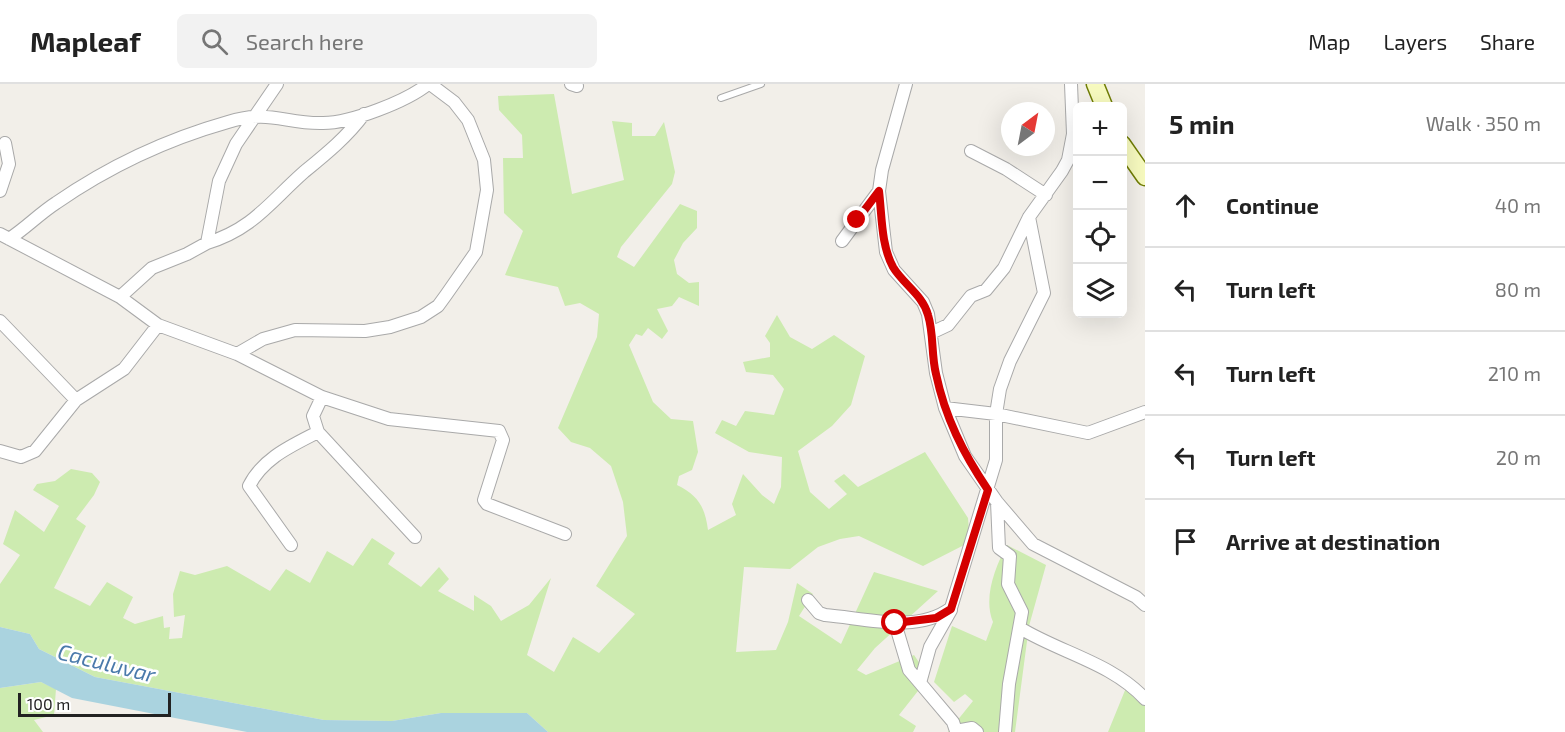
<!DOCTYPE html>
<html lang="en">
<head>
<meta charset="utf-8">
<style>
	body { margin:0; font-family:"Exo 2",sans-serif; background:#f2f2f2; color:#222 }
	.controls { position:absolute; right:18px; top:18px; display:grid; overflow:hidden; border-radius:9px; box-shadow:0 6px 24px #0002 }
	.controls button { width:54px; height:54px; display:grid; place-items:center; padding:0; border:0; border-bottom:2px solid #e0e0e0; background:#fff; color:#222; font:30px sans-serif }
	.compass { position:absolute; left:1001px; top:18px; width:54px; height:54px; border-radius:50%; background:#fff; box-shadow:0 6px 24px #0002; rotate:32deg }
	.scale { position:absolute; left:18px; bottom:15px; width:153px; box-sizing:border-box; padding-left:6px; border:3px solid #222; border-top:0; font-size:16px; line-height:21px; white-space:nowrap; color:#222; -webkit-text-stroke:4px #fff; paint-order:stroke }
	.stop { position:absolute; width:18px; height:18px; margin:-14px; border:4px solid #d40000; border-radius:50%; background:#fff }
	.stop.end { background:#d40000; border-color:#fff; box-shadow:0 2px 6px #0008 }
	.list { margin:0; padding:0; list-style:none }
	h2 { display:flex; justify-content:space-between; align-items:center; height:78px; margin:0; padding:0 24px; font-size:26px }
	h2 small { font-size:20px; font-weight:400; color:#767676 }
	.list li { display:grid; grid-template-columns:39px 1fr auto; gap:18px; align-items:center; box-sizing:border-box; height:84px; padding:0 24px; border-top:2px solid #e0e0e0 }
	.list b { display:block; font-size:22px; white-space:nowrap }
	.list em { font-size:20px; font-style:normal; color:#767676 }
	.icon { flex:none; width:33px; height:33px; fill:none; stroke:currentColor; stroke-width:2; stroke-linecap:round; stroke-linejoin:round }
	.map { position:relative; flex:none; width:1145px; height:648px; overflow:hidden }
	header { display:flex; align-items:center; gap:36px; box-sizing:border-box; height:84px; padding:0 30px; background:#fff; border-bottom:2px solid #e0e0e0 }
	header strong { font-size:28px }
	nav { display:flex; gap:33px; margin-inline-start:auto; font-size:21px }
	.search { width:420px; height:54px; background:#f2f2f2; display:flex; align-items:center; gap:15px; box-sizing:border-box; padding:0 21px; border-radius:9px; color:#767676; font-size:22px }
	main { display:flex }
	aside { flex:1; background:#fff }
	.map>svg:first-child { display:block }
	.grass { fill:#cdebb0 }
	.water { fill:#aad3df }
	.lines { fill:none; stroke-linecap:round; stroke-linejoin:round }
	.service-casing { stroke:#a9a9a9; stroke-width:8 }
	.minor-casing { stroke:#a9a9a9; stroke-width:14 }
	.secondary-casing { stroke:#707d05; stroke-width:19 }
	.service { stroke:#fff; stroke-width:6 }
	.minor { stroke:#fff; stroke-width:12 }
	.secondary { stroke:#f7fabf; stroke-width:16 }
	.route { stroke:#d40000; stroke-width:8 }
	.labels { text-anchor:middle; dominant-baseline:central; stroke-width:5; stroke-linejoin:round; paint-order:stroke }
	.water-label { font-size:22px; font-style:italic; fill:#4a7aab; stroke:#fff }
</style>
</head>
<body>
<header>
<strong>Mapleaf</strong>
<div class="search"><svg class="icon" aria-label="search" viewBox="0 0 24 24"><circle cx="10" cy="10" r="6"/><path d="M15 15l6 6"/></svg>Search here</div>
<nav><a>Map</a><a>Layers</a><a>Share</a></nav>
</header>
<main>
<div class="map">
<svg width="1145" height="648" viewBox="0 0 1145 648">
	<rect width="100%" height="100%" fill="#f2efe9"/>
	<path class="grass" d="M554,10L572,110L624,96L612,37L632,39V52H655L664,38L675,88L672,100L621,163L617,173L634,183L680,120L697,127V144L683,159L674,176L677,190L689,199L699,198V222L679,213L672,222L657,225L668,247L662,255L648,244L642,252L636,250L629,261L653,318L671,335L693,337L698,368L692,386L679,392L677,401C698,411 705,423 708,446L736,431L732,420L743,390L762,411L774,420L781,403L782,373L749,368L715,349L722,336L736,342L745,327L774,331L784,305L773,291L746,288L743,278L770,273V259L765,252L777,231L790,253L812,265L834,251L865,272L851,321L832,342L798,367L810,408L829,425L847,410L834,397L844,390L858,403L925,368L968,434L970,458L923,482L859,452L840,455L818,463L790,485L744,483L736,568L776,566L788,538L797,499L813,510L799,532L841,560L874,488L938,507L875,564L857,586L866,591L914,571L929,593L899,631L916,642L913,648H548L527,629H441L392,637L324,636L95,593L39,565L30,550L0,543V500L20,471L3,460L15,426L44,448L59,422L33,406L37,400L55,397L71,385L92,389L100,398L94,411L76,435L86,442L54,504L90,522L107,498L133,513L123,534L135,540L163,532L164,544L170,543L169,555L182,554L185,531L174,533L173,510L180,487L195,491L227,482L270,507L286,485L310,499L327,467L353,482L372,454L395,469L388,480L421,503L439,483L449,495L438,507L474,527V511L491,522L501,537L529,521L551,494L527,571L554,588L573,553L599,569L635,530L596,502L627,452L623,418L611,382L590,364L571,358L558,344L597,253L599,230L580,219L565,222L558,203L505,191L523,147L504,129L503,74H523L522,51L499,26L498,12Z
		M1007,461L1046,481L1029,542L1015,648H948L973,617L965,610L954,618L934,598L952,542L986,557L993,538C983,514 995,483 1007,461Z
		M41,598L56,605L54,631L34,636L43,648H0V604Z
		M1128,599L1145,615V648H1108Z"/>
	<path class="water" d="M0,543L30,550L39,565L95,593L324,636L392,637L441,629H527L548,648H247L72,614L41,598L0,604Z"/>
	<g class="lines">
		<g class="service-casing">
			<path id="service" d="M721,14L761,0"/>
		</g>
		<g class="minor-casing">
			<path id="minor" d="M571,0L577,2
				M971,67L1006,85L1046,111
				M0,107L9,80L5,59
				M879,107L886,168L894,186L923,218L928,230L936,289L945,324L965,372L997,418L1033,460L1136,513L1145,521
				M0,150L120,213L158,241L237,270L322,313L389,335L499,347L503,356L484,416L487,420L565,450
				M9,155C26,144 39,130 56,119C108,83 168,55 228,38C271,25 284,40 323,39C351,39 407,17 428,0
				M842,157L879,107L882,86L906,0
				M207,159C253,145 270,118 304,88C326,70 347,53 364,30
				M120,213L152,184L187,170L207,159L219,97L236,60L277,0
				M0,237L76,316L124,285L158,241
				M931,249L948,241L971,212L986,206L1004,184L1029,133L1062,87L1068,76L1073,50L1071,0
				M237,270L263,255L295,246L365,247L390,243L421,233L438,222L446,211L476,168L487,106L484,76L468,36L454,18L430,0
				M322,313L313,332L318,348L415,453
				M945,324L996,330L1088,349L1145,328
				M0,367L21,373L35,367L76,316
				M997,418L999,464L1010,472L1008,500L1022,528L1009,600L1005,648
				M291,461L249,402C263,374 291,362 318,348
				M808,516L819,529L825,531C864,534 917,550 951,524L996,376V330L1000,305L1010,277L1044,209L1029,133
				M895,539L909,586L915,593L953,638L956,647L972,644L977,648
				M1020,544C1061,569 1112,579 1145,615
				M920,599L930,563L951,526"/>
		</g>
		<g class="secondary-casing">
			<path id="secondary" d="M1095,0L1104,22
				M1122,60L1145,93"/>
		</g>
		<use href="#service" class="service"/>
		<use href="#minor" class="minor"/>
		<use href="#secondary" class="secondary"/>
	</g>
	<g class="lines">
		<path class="route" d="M857,136L879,107C882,132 881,161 893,183C903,200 923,211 928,231C934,250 931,270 936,290C945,333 963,369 988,406L951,525L936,534L895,539"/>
	</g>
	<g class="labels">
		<g class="water-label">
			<text transform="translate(107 578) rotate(14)">Caculuvar</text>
		</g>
	</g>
</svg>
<div class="controls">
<button>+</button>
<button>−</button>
<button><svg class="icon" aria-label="locate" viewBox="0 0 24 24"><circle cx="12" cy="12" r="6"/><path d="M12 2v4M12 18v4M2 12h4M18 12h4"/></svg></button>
<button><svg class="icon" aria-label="layers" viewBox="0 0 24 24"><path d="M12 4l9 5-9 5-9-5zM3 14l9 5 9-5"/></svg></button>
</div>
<svg class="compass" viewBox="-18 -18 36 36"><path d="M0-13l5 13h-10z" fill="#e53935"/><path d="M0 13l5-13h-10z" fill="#767676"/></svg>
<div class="scale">100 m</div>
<div class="stop" style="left:895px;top:539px"></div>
<div class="stop end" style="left:857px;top:136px"></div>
</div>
<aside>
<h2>5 min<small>Walk · 350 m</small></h2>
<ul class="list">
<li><svg class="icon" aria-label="ahead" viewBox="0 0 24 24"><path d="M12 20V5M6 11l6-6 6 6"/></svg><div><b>Continue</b></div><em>40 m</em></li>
<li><svg class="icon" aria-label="left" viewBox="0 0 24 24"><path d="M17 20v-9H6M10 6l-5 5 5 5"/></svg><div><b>Turn left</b></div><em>80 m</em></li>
<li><svg class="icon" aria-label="left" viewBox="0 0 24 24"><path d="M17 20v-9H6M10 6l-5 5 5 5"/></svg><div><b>Turn left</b></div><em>210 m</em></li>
<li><svg class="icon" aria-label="left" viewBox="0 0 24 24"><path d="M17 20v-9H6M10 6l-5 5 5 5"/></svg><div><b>Turn left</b></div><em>20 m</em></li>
<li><svg class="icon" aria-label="arrive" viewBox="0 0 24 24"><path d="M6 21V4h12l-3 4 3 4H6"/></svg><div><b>Arrive at destination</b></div></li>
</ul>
</aside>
</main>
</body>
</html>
